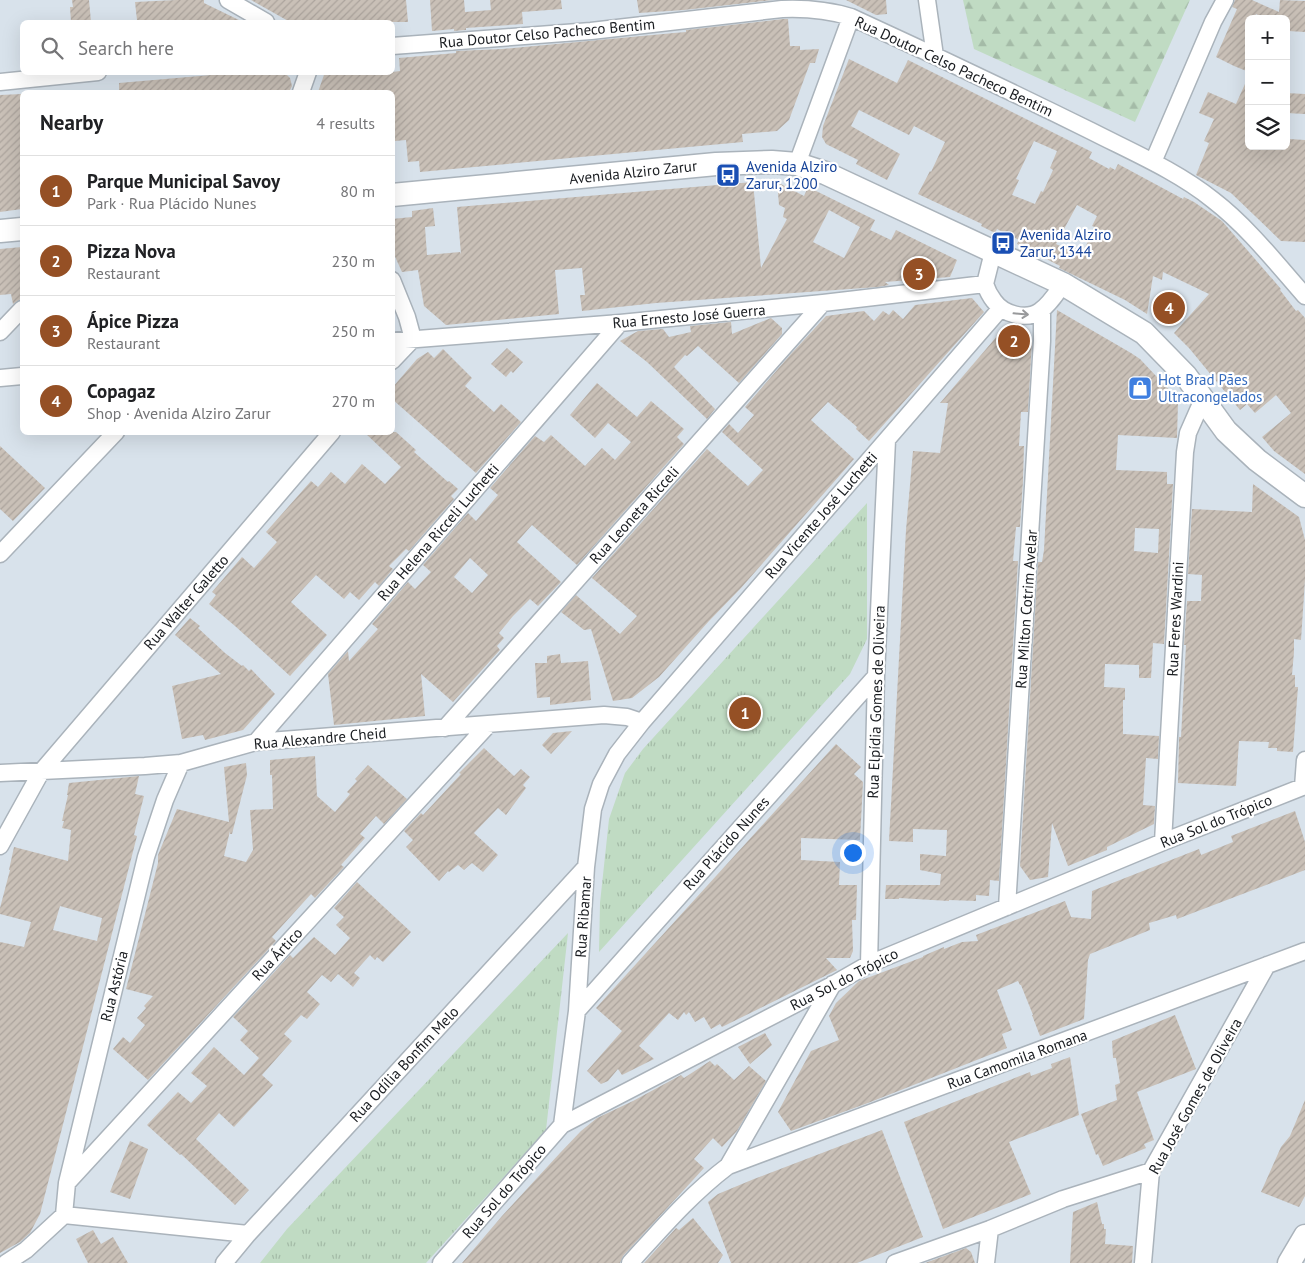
<!DOCTYPE html>
<html lang="en">
<head>
<meta charset="utf-8">
<style>
	body { margin:0; font-family:"PT Sans",sans-serif; background:#f6f6f6; color:#202124 }
	.controls { position:absolute; right:15px; top:15px; display:grid; overflow:hidden; border-radius:8px; box-shadow:0 5px 20px #0002 }
	.controls button { width:45px; height:45px; display:grid; place-items:center; padding:0; border:0; border-bottom:1px solid #e0e0e0; background:#fff; color:#202124; font:25px sans-serif }
	.you { position:absolute; left:852px; top:852px; width:18px; height:18px; margin:-12px; border:4px solid #fff; border-radius:50%; background:#1a73e8; box-shadow:0 0 0 8px #1a73e833 }
	.badge { display:grid; place-items:center; width:32px; height:32px; border-radius:50%; background:#955025; color:#fff; font-size:16px; font-weight:700 }
	.pin { position:absolute; translate:-50% -50%; border:2px solid #fff; box-shadow:0 1px 5px #0006 }
	.list { margin:0; padding:0; list-style:none }
	h2 { display:flex; justify-content:space-between; align-items:center; height:65px; margin:0; padding:0 20px; font-size:21px }
	h2 small { font-size:16px; font-weight:400; color:#757577 }
	.list li { display:grid; grid-template-columns:32px 1fr auto; gap:15px; align-items:center; box-sizing:border-box; height:70px; padding:0 20px; border-top:1px solid #e0e0e0 }
	.list b { display:block; font-size:19px; white-space:nowrap }
	.list p { margin:0; font-size:16px; white-space:nowrap; color:#757577 }
	.list em { font-size:16px; font-style:normal; color:#757577 }
	.icon { flex:none; width:28px; height:28px; fill:none; stroke:currentColor; stroke-width:2; stroke-linecap:round; stroke-linejoin:round }
	.map { position:relative; flex:none; width:1305px; height:1263px; overflow:hidden }
	.search { position:absolute; background:#fff; box-shadow:0 5px 20px #0002; left:20px; top:20px; width:375px; height:55px; display:flex; align-items:center; gap:12px; box-sizing:border-box; padding:0 18px; border-radius:8px; color:#757577; font-size:19px }
	.panel { position:absolute; background:#fff; box-shadow:0 5px 20px #0002; left:20px; top:90px; width:375px; height:345px; border-radius:8px }
	.map>svg:first-child { display:block }
	.grass { fill:url(#grass-tufts) }
	.forest { fill:url(#forest-firs) }
	.building { fill:url(#building-hatch); fill-rule:evenodd }
	.lines { fill:none; stroke-linecap:round; stroke-linejoin:round }
	.street-casing { stroke:#aab3bb; stroke-width:19 }
	.secondary-casing { stroke:#aab3bb; stroke-width:25 }
	.street { stroke:#fff; stroke-width:16 }
	.secondary { stroke:#fff; stroke-width:22 }
	.oneway { stroke:#98999b }
	.labels { text-anchor:middle; dominant-baseline:central; stroke-width:4.5; stroke-linejoin:round; paint-order:stroke }
	.street-label { font-size:15px; fill:#191c20; stroke:#fff }
	.transit-label { font-size:15px; fill:#164399; stroke:#fff; text-anchor:start }
	.shop-label { font-size:15px; fill:#366cbe; stroke:#fff; text-anchor:start }
</style>
</head>
<body>
<div class="map">
<svg width="1305" height="1263" viewBox="0 0 1305 1263">
	<defs>
		<pattern id="grass-tufts" width="24" height="20" patternUnits="userSpaceOnUse" patternTransform="scale(1.25)"><rect width="24" height="20" fill="#c0dbc3"/><path d="M3 7l-1-3M5 7V3M7 7l1-3M15 17l-1-3M17 17v-4M19 17l1-3" fill="none" stroke="#a4bba7"/></pattern>
		<pattern id="forest-firs" width="22" height="20" patternUnits="userSpaceOnUse" patternTransform="scale(1.25)"><rect width="22" height="20" fill="#c0dbc3"/><path d="M5 1l3.5 6h-7zM16 11l3.5 6h-7z" fill="#a4bba7"/></pattern>
		<pattern id="building-hatch" width="6" height="6" patternUnits="userSpaceOnUse" patternTransform="scale(1.25)"><rect width="6" height="6" fill="#c9c0b7"/><path d="M-1 1l2-2M0 6l6-6M5 7l2-2" fill="none" stroke="#aca49d"/></pattern>
	</defs>
	<rect width="100%" height="100%" fill="#d8e2eb"/>
	<path class="grass" d="M867,503V639L850,674L599,952L600,903L609,819L625,773L643,749Z
		M568,933L546,1130L426,1263H260L287,1229Z"/>
	<path class="forest" d="M963,0H1190L1135,122L974,49Z"/>
	<path class="building" d="M72,0H89L91,22H71L70,7H73Z
		M176,0H204V3L243,22H141V20H137L135,2Z
		M251,0H406L408,22H290Z
		M430,0H464L465,12L491,10L490,0H561L562,9L522,12L523,24L466,28V30L454,31V29L432,31Z
		M637,0H773L684,10L639,13Z
		M846,0H886L887,14L876,15Z
		M1235,0H1252L1279,12L1280,0L1305,1V32L1288,31L1286,19H1266L1256,14L1254,19H1249V72L1234,66L1216,57L1237,9L1232,7Z
		M783,19H788L790,46H800V50L819,49L815,63H810L789,120L777,131L742,134L743,142L420,172L419,161L408,162L406,140L395,141L392,92H318L325,72H392L400,71L399,58L456,53V51L502,49L674,33L686,32V30Z
		M849,59L897,83L908,60L1092,152L1089,158L1109,169L1110,167L1115,170L1118,164L1183,199L1184,197L1194,202L1222,221L1281,289L1280,290L1296,311L1298,310L1305,318V474L1274,451L1262,437L1291,413L1276,395L1255,413L1247,404L1240,410L1189,348L1174,333L1209,294L1163,272L1162,280L1153,276L1147,314L1125,300L1059,268L1060,266L1017,244L1019,240L997,229L995,233L981,226L982,224L918,194L930,171L931,172L945,142L914,126L909,135L859,110L851,126L900,154L887,180L856,164L858,160L826,144L822,137L823,126ZM1034,141L1057,151L1050,168L1053,170L1043,192L1041,191L1035,204L1012,195L1019,180L1016,179ZM1077,205L1097,216L1092,226L1095,227L1081,256L1056,244Z
		M246,72H284L290,78L292,86L289,92H119V83Z
		M1249,75V146H1289V139L1305,140V242L1281,241L1231,193L1196,175L1209,143L1204,141L1214,119L1199,113L1208,92L1236,104Z
		M1286,93L1305,94V114L1286,113Z
		M22,94V143H20L22,209L0,212V95Z
		M753,182L761,268L787,219L783,217L785,208L779,205L777,182L804,196L808,187L875,220L870,230L891,240L896,230L957,260L950,277L885,282L889,285L878,287L656,303L582,311L580,295H585L582,268L555,270L559,314L446,325L424,306L418,270L402,272L392,250V219L412,217V211L433,208L435,226L425,227L427,255L460,252L461,254L457,207ZM829,210L860,227L844,258L813,242Z
		M22,247V299L19,300L13,304L11,294L0,295V249Z
		M972,298L984,312L869,441L856,429L857,427L828,402L811,420L854,459L741,588L709,621L659,677L632,698L613,701L591,629L584,630L561,612L576,595L620,634L637,616L592,578L707,449L748,486L763,470L722,432L729,424L738,433L754,415L745,407L790,355L826,316L864,311L874,321L883,311L889,315L893,310L903,319L915,305Z
		M1057,310L1131,353L1140,359L1172,393L1178,402L1177,438L1118,435L1116,470L1167,472V484H1173L1164,644L1153,643L1151,678H1139V665L1105,664L1104,687L1125,688V700H1123V734L1159,736L1158,759L1146,758L1143,805L1155,806L1154,824L1107,847V850L1068,866L1052,823L1048,877L1030,880L1020,866L1038,562H1042L1044,550ZM1135,528L1159,529L1158,553L1134,551Z
		M771,318L782,328V334L739,383L698,346L687,356L685,355L674,367L715,409L707,419L647,362L620,341L638,331L663,329L669,337L691,332L690,326L731,322L732,334Z
		M1014,332L1029,336L1032,341L1028,412H1021L1019,446H1024L1023,481L1020,527H1016L1013,561H1018L999,881L990,880L989,896L976,895V901L949,900V901L899,898V899H885L886,885H940L941,874L920,870V854L946,856L947,830L913,829V842L889,841L906,530L913,451L940,453L948,403H940L998,335Z
		M507,348L523,362L513,373L511,371L506,377L491,364Z
		M443,349L472,378L465,386L494,412L501,404L521,422L476,473L392,399V388L417,359L428,352L434,358Z
		M597,383L637,417L651,401L684,429L677,437L684,444L577,565L532,525L517,542L561,582L538,606L530,599L513,616L499,633L504,638L497,646L500,650L453,702L421,674L425,716L334,725L328,674L348,651L349,661L378,629L372,624L408,582L415,589L431,572L423,565L468,513L476,521L498,495L490,488L535,436L544,442L551,435L585,466L602,448L615,460L631,442L608,423L595,438L570,415ZM470,558L488,575L472,593L454,577Z
		M364,432H396L416,450L414,452L448,482L449,481L458,489L451,496L454,499L409,551L406,549L389,566L393,569L379,586L375,582L359,600L350,592L344,599L316,575L291,602L327,635L290,676L235,626L209,604L216,595L212,592L242,557L254,568L277,542L266,532L311,481L318,487L331,472L345,484L362,464L385,484L401,467Z
		M0,446L45,488L13,521L0,509Z
		M1253,484L1299,517L1305,540V580L1301,640L1294,639V652L1292,675H1295V687H1298L1293,752L1277,751V748H1268L1269,742L1239,741L1236,786L1178,783L1179,737H1181L1186,645H1184L1187,601H1201L1202,575L1188,574L1192,509L1252,512Z
		M190,618L200,626L198,628L225,653L242,666L243,665L249,671L251,669L275,694L243,730L205,740L203,735L182,739L172,686L221,674L175,635Z
		M560,654L561,663L588,661L591,700L550,705V697L537,698L535,663H547V656Z
		M572,731L551,754L542,745L553,733Z
		M836,744L861,767L854,774L863,782L860,840L801,838V860L840,862L839,885H857L856,920H852L853,951L850,958H826L837,970L722,1027L720,1024L711,1029L704,1017L695,1022L689,1012L686,1015L684,1012L678,1020L669,1013L639,1046L654,1059L622,1075L618,1069L608,1081L601,1084L587,1071L622,1031L596,1008Z
		M484,748L514,776L521,769L530,777L523,785L526,788L506,815L498,808L474,833L498,855L483,872L472,863L464,870L458,865L449,872L448,871L439,881L406,847L413,840L404,831L421,813L423,815L461,774L459,773Z
		M315,756L317,796L335,812L350,794L347,792L357,781L355,779L368,765L407,799L384,824L376,816L360,834L365,838L341,865L344,867L315,898L311,894L272,937L276,941L148,1080L113,1049L123,1037L130,1043L145,1025L137,1018L146,1008L144,1006L153,996L126,989L158,863V855L177,809L229,822L224,767L246,763L247,775L232,834H230V831L224,856L246,862L253,850L250,810L273,809L272,775H270V760Z
		M139,776L135,794L144,796L134,835L137,836L40,1214L30,1233L20,1242L0,1253V942L24,947L31,922L0,914V908L10,870H9L14,847L68,861L71,830L62,828L64,821H62L68,795H67L69,783ZM60,906L102,918L97,941L53,930Z
		M1295,811L1305,842V870L1177,919L1176,915L1149,923L1150,930L1090,954L1088,960L1084,1019L1040,1036L1032,1015H1033L1021,985H1020L1018,981L997,990L1012,1030L1002,1034L1007,1048L868,1103L791,1131L778,1112L811,1051L839,1040L829,1016L836,1003L859,981L923,957V956L944,947V949L962,942L978,941L976,935L1065,901L1071,917L1091,919L1092,891L1199,849L1201,855L1233,842L1231,836Z
		M357,882L411,932L383,962L377,957L375,960L370,955L354,973L360,978L353,987L338,974L331,982L322,975L307,992L320,1004L307,1019L301,1015L284,1034L292,1041L262,1075L273,1085L234,1127L219,1113L196,1139L249,1190L235,1205L181,1154L180,1155L147,1125L178,1092L191,1103L207,1086L191,1073L214,1047L244,1075L259,1058L240,1040L248,1031L233,1017L290,955L293,958L314,937L335,955L350,938L336,925L344,917L334,908Z
		M1175,1015L1196,1069L1137,1092L1154,1140L1144,1144L1146,1148L1103,1166L1098,1154L1096,1155L1081,1114L1117,1100L1115,1085L1120,1083L1116,1058H1113L1112,1041Z
		M765,1033L772,1045L750,1064L738,1047Z
		M1070,1057L1079,1115L1009,1142L1031,1194L943,1229L904,1122L1030,1072L1031,1076L1052,1068L1051,1064Z
		M710,1061L715,1066L717,1064L734,1080L749,1066L766,1081L737,1131L722,1147L713,1138L694,1159L704,1168L623,1256L620,1263H462L502,1216L560,1153L581,1131L597,1118L633,1101L681,1075L684,1078Z
		M1305,1100V1196L1299,1207L1261,1192L1281,1147L1290,1136Z
		M882,1130L923,1237L857,1263H731L708,1202L718,1194L754,1179Z
		M130,1141L148,1149L130,1199L110,1192Z
		M1097,1202L1102,1224H1104V1229H1106L1105,1244L1133,1246L1132,1263H1070L1073,1212Z
		M693,1218L723,1255L718,1263H644L676,1228L679,1230Z
		M93,1230L101,1244L113,1237L128,1263H88L76,1239Z
		M966,1248L971,1252L975,1263H925Z"/>
	<g class="lines">
		<g class="street-casing">
			<path id="street" d="M228,0L266,22
				M927,0L935,56
				M392,46L591,31L782,9C806,8 828,10 851,17C932,54 1012,92 1091,131C1132,152 1177,171 1213,200C1248,227 1276,263 1305,296
				M0,82L98,72
				M301,92L308,72
				M1153,162L1213,22L1225,0
				M797,164L851,17
				M993,252L985,284C987,290 990,296 994,301C1003,314 1026,321 1040,311C1049,305 1056,294 1063,284
				M392,280L407,317L413,339L392,361
				M0,332L22,309
				M392,341L620,323L823,303L985,284
				M0,378L22,376
				M0,554L116,432
				M445,728L823,303
				M256,742L620,323
				M0,773L145,766L181,763L256,742L604,715L627,717L642,722
				M1303,787L1305,760
				M1163,842L1185,452L1188,433L1203,399
				M0,846L41,772L332,432
				M1007,907L1042,341V310
				M869,964L876,676L887,440
				M577,1011L876,676
				M562,1125L577,1011L586,867L593,809L601,784L617,754L642,722L1001,308
				M728,1166L833,984
				M67,1183L488,725
				M64,1215L67,1183L146,857L165,800L181,763
				M6,1263L26,1250L64,1215L248,1234
				M224,1263L248,1234L586,867
				M441,1263L562,1125L834,984L869,964L1163,842L1305,786
				M630,1263C661,1229 691,1194 728,1166L1305,951
				M895,1263L990,1229L1063,1199L1151,1171
				M986,1263L990,1229
				M1143,1263L1151,1171L1267,965"/>
		</g>
		<g class="secondary-casing">
			<path id="secondary" d="M392,195L716,164L772,162L797,164L825,173L1063,284L1144,333L1186,376L1226,431L1257,460L1305,496
				M0,231L22,229
				M1289,1263L1305,1236"/>
		</g>
		<use href="#street" class="street"/>
		<use href="#secondary" class="secondary"/>
	</g>
	<defs><path id="oneway-shaft" d="M-6 0H5M1.5-3L5.5 0L1.5 3" fill="none" stroke-width="1.6" stroke-linecap="round" stroke-linejoin="round" transform="scale(1.25)"/></defs>
	<use class="oneway" href="#oneway-shaft" transform="translate(1021 314) rotate(5)"/>
	<defs>
		<g id="bus-square" transform="scale(1.25)"><rect x="-9" y="-9" width="18" height="18" rx="4" fill="#1a4fb4" stroke="#fff"/><path d="M-5-6H5V4H4V6H2V4H-2V6H-4V4H-5ZM-3.5-4V0h7V-4ZM-3.5 1.2v1.5H-2V1.2ZM2 1.2v1.5H3.5V1.2Z" fill="#fff"/></g>
		<g id="shop-square" transform="scale(1.25)"><rect x="-9" y="-9" width="18" height="18" rx="4" fill="#3f7fe0" stroke="#fff"/><path d="M-5-2.5h2.3a2.7 3.5 0 0 1 5.4 0H5L5.5 6h-11ZM-1.5-2.5h3a1.5 2.3 0 0 0-3 0Z" fill="#fff"/></g>
	</defs>
	<g fill-rule="evenodd">
		<use href="#bus-square" x="728" y="175"/>
		<use href="#bus-square" x="1003" y="243"/>
		<use href="#shop-square" x="1140" y="388"/>
	</g>
	<g class="labels">
		<g class="street-label">
			<text transform="translate(547 33) rotate(-5)">Rua Doutor Celso Pacheco Bentim</text>
			<text transform="translate(954 66) rotate(25)">Rua Doutor Celso Pacheco Bentim</text>
			<text transform="translate(633 172) rotate(-6)">Avenida Alziro Zarur</text>
			<text transform="translate(689 316) rotate(-5)">Rua Ernesto José Guerra</text>
			<text transform="translate(634 515) rotate(-48)">Rua Leoneta Ricceli</text>
			<text transform="translate(821 515) rotate(-49)">Rua Vicente José Luchetti</text>
			<text transform="translate(438 532) rotate(-49)">Rua Helena Ricceli Luchetti</text>
			<text transform="translate(186 602) rotate(-49)">Rua Walter Galetto</text>
			<text transform="translate(1026 609) rotate(-86)">Rua Milton Cotrim Avelar</text>
			<text transform="translate(1175 619) rotate(-87)">Rua Feres Wardini</text>
			<text transform="translate(876 702) rotate(-88)">Rua Elpídia Gomes de Oliveira</text>
			<text transform="translate(320 738) rotate(-5)">Rua Alexandre Cheid</text>
			<text transform="translate(1216 821) rotate(-22)">Rua Sol do Trópico</text>
			<text transform="translate(726 843) rotate(-48)">Rua Plácido Nunes</text>
			<text transform="translate(583 917) rotate(-86)">Rua Ribamar</text>
			<text transform="translate(277 954) rotate(-47)">Rua Ártico</text>
			<text transform="translate(844 979) rotate(-27)">Rua Sol do Trópico</text>
			<text transform="translate(114 986) rotate(-76)">Rua Astória</text>
			<text transform="translate(1017 1059) rotate(-20)">Rua Camomila Romana</text>
			<text transform="translate(404 1064) rotate(-47)">Rua Odília Bonfim Melo</text>
			<text transform="translate(1195 1096) rotate(-61)">Rua José Gomes de Oliveira</text>
			<text transform="translate(504 1191) rotate(-49)">Rua Sol do Trópico</text>
		</g>
		<g class="transit-label">
			<text x="746" y="166">Avenida Alziro<tspan x="746" dy="17">Zarur, 1200</tspan></text>
			<text x="1020" y="234">Avenida Alziro<tspan x="1020" dy="17">Zarur, 1344</tspan></text>
		</g>
		<g class="shop-label">
			<text x="1158" y="379">Hot Brad Pães<tspan x="1158" dy="17">Ultracongelados</tspan></text>
		</g>
	</g>
</svg>
<div class="controls">
<button>+</button>
<button>−</button>
<button><svg class="icon" aria-label="layers" viewBox="0 0 24 24"><path d="M12 4l9 5-9 5-9-5zM3 14l9 5 9-5"/></svg></button>
</div>
<div class="you"></div>
<div class="pin badge" style="left:745px;top:713px">1</div>
<div class="pin badge" style="left:1014px;top:341px">2</div>
<div class="pin badge" style="left:919px;top:274px">3</div>
<div class="pin badge" style="left:1169px;top:308px">4</div>
<div class="search"><svg class="icon" aria-label="search" viewBox="0 0 24 24"><circle cx="10" cy="10" r="6"/><path d="M15 15l6 6"/></svg>Search here</div>
<section class="panel">
<h2>Nearby<small>4 results</small></h2>
<ul class="list">
<li><span class="badge">1</span><div><b>Parque Municipal Savoy</b><p>Park · Rua Plácido Nunes</p></div><em>80 m</em></li>
<li><span class="badge">2</span><div><b>Pizza Nova</b><p>Restaurant</p></div><em>230 m</em></li>
<li><span class="badge">3</span><div><b>Ápice Pizza</b><p>Restaurant</p></div><em>250 m</em></li>
<li><span class="badge">4</span><div><b>Copagaz</b><p>Shop · Avenida Alziro Zarur</p></div><em>270 m</em></li>
</ul>
</section>
</div>
</body>
</html>
